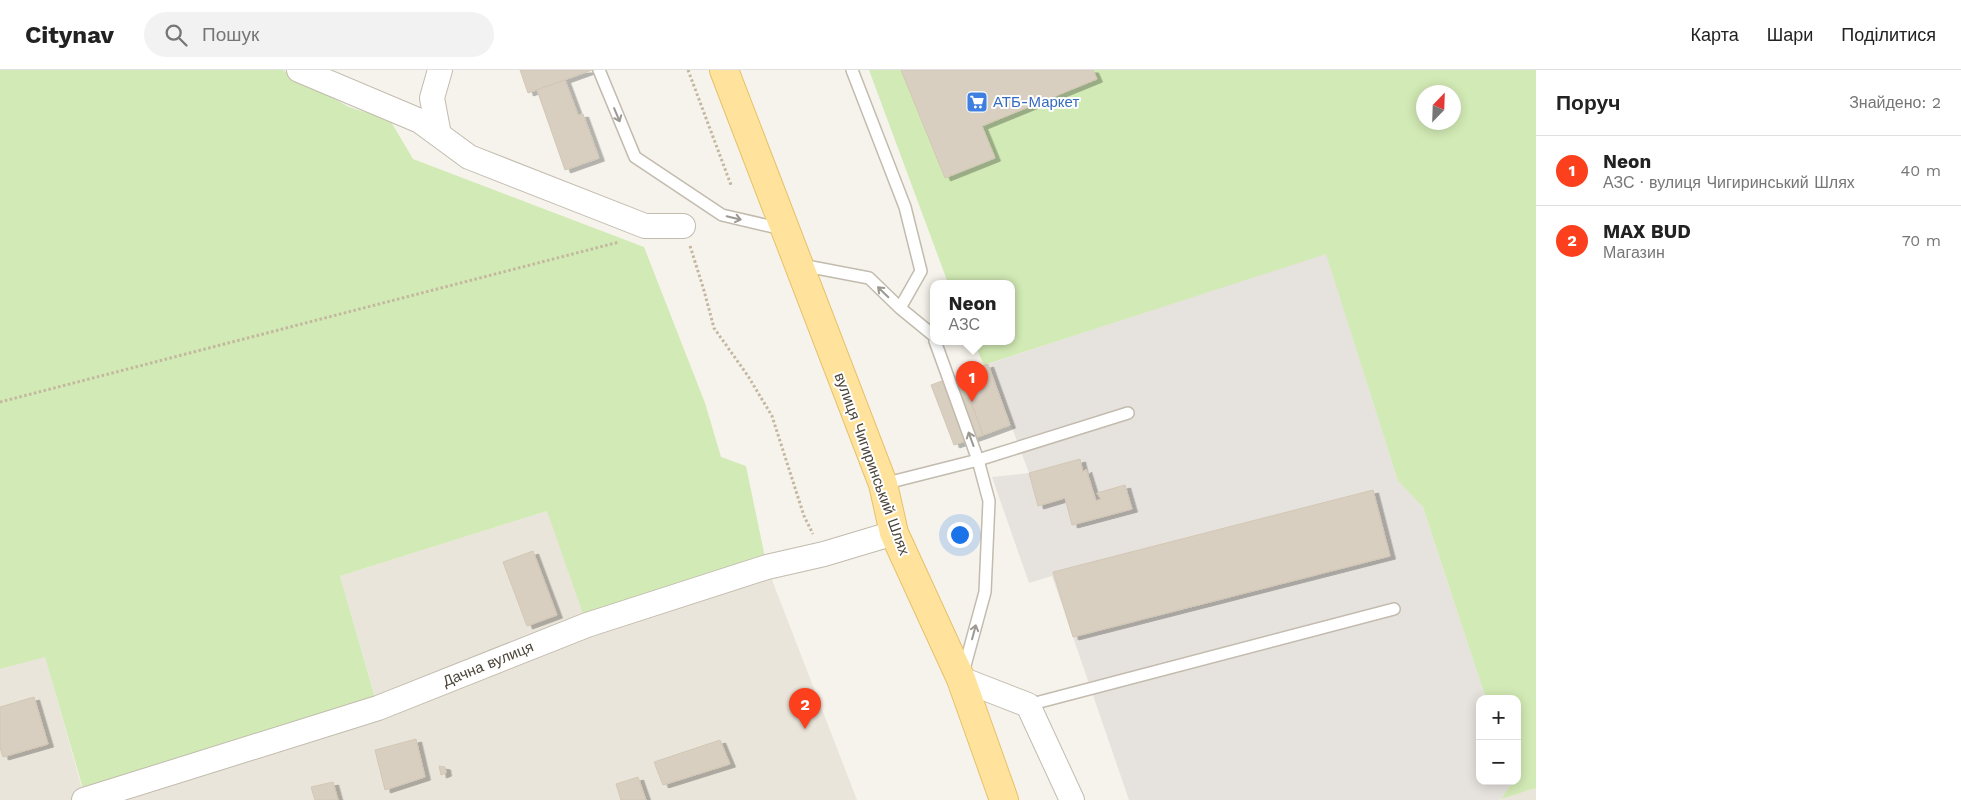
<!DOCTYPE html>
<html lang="uk">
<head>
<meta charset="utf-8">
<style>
	body { margin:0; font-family:"Work Sans",sans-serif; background:#f2f2f2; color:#222 }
	.controls { position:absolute; right:15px; bottom:15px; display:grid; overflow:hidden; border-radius:10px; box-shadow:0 2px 12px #0003 }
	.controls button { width:45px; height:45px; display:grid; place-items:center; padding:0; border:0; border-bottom:1px solid #e0e0e0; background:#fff; color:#222; font:25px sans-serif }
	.compass { position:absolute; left:1416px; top:15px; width:45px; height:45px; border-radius:50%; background:#fff; box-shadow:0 2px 12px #0003; rotate:23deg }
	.you { position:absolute; left:959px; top:464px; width:18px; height:18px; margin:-12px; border:4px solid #fff; border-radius:50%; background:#1a73e8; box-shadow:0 0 0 8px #1a73e833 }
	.badge { display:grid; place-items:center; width:32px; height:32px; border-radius:50%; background:#fc3f1d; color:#fff; font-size:16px; font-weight:700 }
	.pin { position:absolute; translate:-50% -41px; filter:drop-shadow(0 1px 2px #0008) }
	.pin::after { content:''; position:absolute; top:26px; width:18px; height:15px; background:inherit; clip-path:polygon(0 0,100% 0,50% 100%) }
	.popup { position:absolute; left:930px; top:210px; width:85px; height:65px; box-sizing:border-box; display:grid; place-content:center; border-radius:10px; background:#fff; filter:drop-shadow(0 1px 4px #0005); font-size:16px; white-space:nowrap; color:#767676 }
	.popup b { font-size:19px; color:#222 }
	.popup::after { content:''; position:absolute; left:50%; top:100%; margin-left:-10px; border:10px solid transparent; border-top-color:#fff }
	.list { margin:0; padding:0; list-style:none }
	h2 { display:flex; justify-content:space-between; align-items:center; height:65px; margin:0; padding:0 20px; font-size:21px }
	h2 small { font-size:16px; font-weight:400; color:#767676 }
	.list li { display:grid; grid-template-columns:32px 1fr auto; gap:15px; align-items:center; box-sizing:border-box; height:70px; padding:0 20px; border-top:1px solid #e0e0e0 }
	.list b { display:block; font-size:19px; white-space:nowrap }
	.list p { margin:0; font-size:16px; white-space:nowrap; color:#767676 }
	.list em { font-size:16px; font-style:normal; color:#767676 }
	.icon { flex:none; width:28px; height:28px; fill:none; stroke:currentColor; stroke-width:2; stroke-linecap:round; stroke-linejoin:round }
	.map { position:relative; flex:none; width:1536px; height:730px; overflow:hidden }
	header { display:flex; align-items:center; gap:30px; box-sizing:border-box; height:70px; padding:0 25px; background:#fff; border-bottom:1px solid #e0e0e0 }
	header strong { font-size:24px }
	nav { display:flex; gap:28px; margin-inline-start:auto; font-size:18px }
	.search { width:350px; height:45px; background:#f2f2f2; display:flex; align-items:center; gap:12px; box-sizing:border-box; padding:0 18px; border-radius:28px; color:#767676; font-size:19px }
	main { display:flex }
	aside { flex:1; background:#fff }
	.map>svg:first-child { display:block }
	.residential { fill:#eae5da }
	.industrial { fill:#e6e2dd }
	.green { fill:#d2eab5; fill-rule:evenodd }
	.building { fill:#d8cfc1; stroke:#d3c7b4; filter:url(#shadow) }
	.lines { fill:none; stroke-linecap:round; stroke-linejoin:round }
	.service-casing { stroke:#c2bbae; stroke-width:14 }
	.minor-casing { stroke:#c2bbae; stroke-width:26 }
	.primary-casing { stroke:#e6c16a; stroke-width:30 }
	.path { stroke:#c4b79f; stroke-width:3; stroke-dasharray:2.5 2.5; stroke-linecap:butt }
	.service { stroke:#fff; stroke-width:11 }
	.minor { stroke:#fff; stroke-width:24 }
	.primary { stroke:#ffe39c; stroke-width:28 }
	.oneway { stroke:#9c9892 }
	.labels { text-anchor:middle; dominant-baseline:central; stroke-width:4; stroke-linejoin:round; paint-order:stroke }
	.shop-label { font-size:15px; fill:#366cbe; stroke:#fff; text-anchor:start }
	.street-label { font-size:15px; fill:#4b4439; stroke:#fff }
</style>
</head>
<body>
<header>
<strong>Citynav</strong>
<div class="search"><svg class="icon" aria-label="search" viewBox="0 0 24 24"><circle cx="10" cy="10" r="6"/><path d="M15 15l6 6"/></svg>Пошук</div>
<nav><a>Карта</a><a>Шари</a><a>Поділитися</a></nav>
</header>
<main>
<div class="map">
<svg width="1536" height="730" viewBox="0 0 1536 730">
	<defs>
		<filter id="shadow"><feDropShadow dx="5.5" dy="3" stdDeviation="0" flood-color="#0004"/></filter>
	</defs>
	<rect width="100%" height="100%" fill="#f6f3ec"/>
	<path class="residential" d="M547,441L767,497L857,730H0V599L45,586L85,729L378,637L340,506Z
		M1536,718V730H1498L1501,729Z"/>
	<path class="industrial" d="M1326,183L1398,411L1423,437L1486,629H1480V711H1513L1501,729L1498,730H1129L1052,506L1029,513L992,407L1029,403L988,294Z"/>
	<path class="green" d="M0,0H283L349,37L390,50L413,89L644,177L705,333L721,387L746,396L767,497L587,555L547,441L340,506L378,638L86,729L45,587L0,599Z
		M869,0H1536V718L1501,729L1513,711H1517V629H1486L1423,437L1398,411L1326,184L984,295L973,271H1011V213H948ZM1424,22H1454V52H1424Z"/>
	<path class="building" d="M520,0H592L528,23Z
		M901,0H1093L1097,9L982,56L995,88L945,108Z
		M565,10L578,45L583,44L599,88L565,100L537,20Z
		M988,294L1010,355L983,365L961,304Z
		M961,304L983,365L954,375L931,315Z
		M1080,389L1083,402L1086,399L1096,431L1101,429L1097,423L1125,415L1132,439L1072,455L1065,428L1038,436L1029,403Z
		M1373,420L1390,486L1073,567L1053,502Z
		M533,481L557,545L527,556L503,492Z
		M34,627L48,674L3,687L0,678V637Z
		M416,669L425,707L385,720L375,680Z
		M720,670L730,694L663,715L654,692Z
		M439,696L445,697L446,703L441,705Z
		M638,707L646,730H621L616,714Z
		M333,712L338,730H315L311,717Z"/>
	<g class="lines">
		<g class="service-casing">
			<path id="service" d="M599,0L635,87L722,145L782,159
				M852,0L905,137L921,201L900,238
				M801,195L869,208L900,238L933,265
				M935,271L978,390L989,431L985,522L963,603
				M883,414L978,390L1128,343
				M1028,635L1394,539"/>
		</g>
		<g class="minor-casing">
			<path id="minor" d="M299,0L420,51L469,87L645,156H683
				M439,65L432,28L440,0
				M961,609L1028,635L1072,730
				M84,730L378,638L587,555L767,497L824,484L894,463"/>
		</g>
		<g class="primary-casing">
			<path id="primary" d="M724,0L883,414L894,463L961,609L1004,730"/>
		</g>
		<path class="path" d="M688,0L731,115
			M690,176L703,217L714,258L748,306L772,346L804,446L813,464
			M0,332L619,172"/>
		<use href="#service" class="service"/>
		<use href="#minor" class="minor"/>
		<use href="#primary" class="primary"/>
	</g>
	<defs><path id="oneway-shaft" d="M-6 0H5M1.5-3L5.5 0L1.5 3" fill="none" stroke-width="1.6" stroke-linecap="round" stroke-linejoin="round" transform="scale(1.25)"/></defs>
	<g class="oneway">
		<use href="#oneway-shaft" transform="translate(617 45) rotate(67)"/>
		<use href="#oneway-shaft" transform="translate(734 148) rotate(13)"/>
		<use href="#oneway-shaft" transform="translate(883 222) rotate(-136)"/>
		<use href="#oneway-shaft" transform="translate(971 369) rotate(-110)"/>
		<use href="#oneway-shaft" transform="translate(974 562) rotate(-75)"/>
	</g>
	<defs>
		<g id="supermarket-square" transform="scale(1.125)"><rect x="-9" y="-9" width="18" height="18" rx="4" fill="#3f7fe0" stroke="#fff"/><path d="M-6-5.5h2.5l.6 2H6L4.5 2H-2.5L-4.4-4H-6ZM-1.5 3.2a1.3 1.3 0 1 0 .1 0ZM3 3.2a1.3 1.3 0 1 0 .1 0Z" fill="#fff"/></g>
	</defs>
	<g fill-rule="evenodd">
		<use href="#supermarket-square" x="977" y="32"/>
	</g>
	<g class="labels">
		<g class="shop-label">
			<text x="993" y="32">АТБ-Маркет</text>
		</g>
		<g class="street-label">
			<text transform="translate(872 394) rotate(70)">вулиця Чигиринський Шлях</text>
			<text transform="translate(488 594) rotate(-22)">Дачна вулиця</text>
		</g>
	</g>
</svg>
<div class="controls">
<button>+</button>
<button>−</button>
</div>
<svg class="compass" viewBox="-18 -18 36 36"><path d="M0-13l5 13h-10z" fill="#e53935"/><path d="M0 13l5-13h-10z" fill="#767676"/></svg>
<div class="you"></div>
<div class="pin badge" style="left:972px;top:332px">1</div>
<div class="popup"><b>Neon</b>АЗС</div>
<div class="pin badge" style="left:805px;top:659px">2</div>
</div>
<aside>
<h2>Поруч<small>Знайдено: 2</small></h2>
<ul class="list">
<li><span class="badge">1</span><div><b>Neon</b><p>АЗС · вулиця Чигиринський Шлях</p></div><em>40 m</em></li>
<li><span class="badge">2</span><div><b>MAX BUD</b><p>Магазин</p></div><em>70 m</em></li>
</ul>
</aside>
</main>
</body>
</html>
